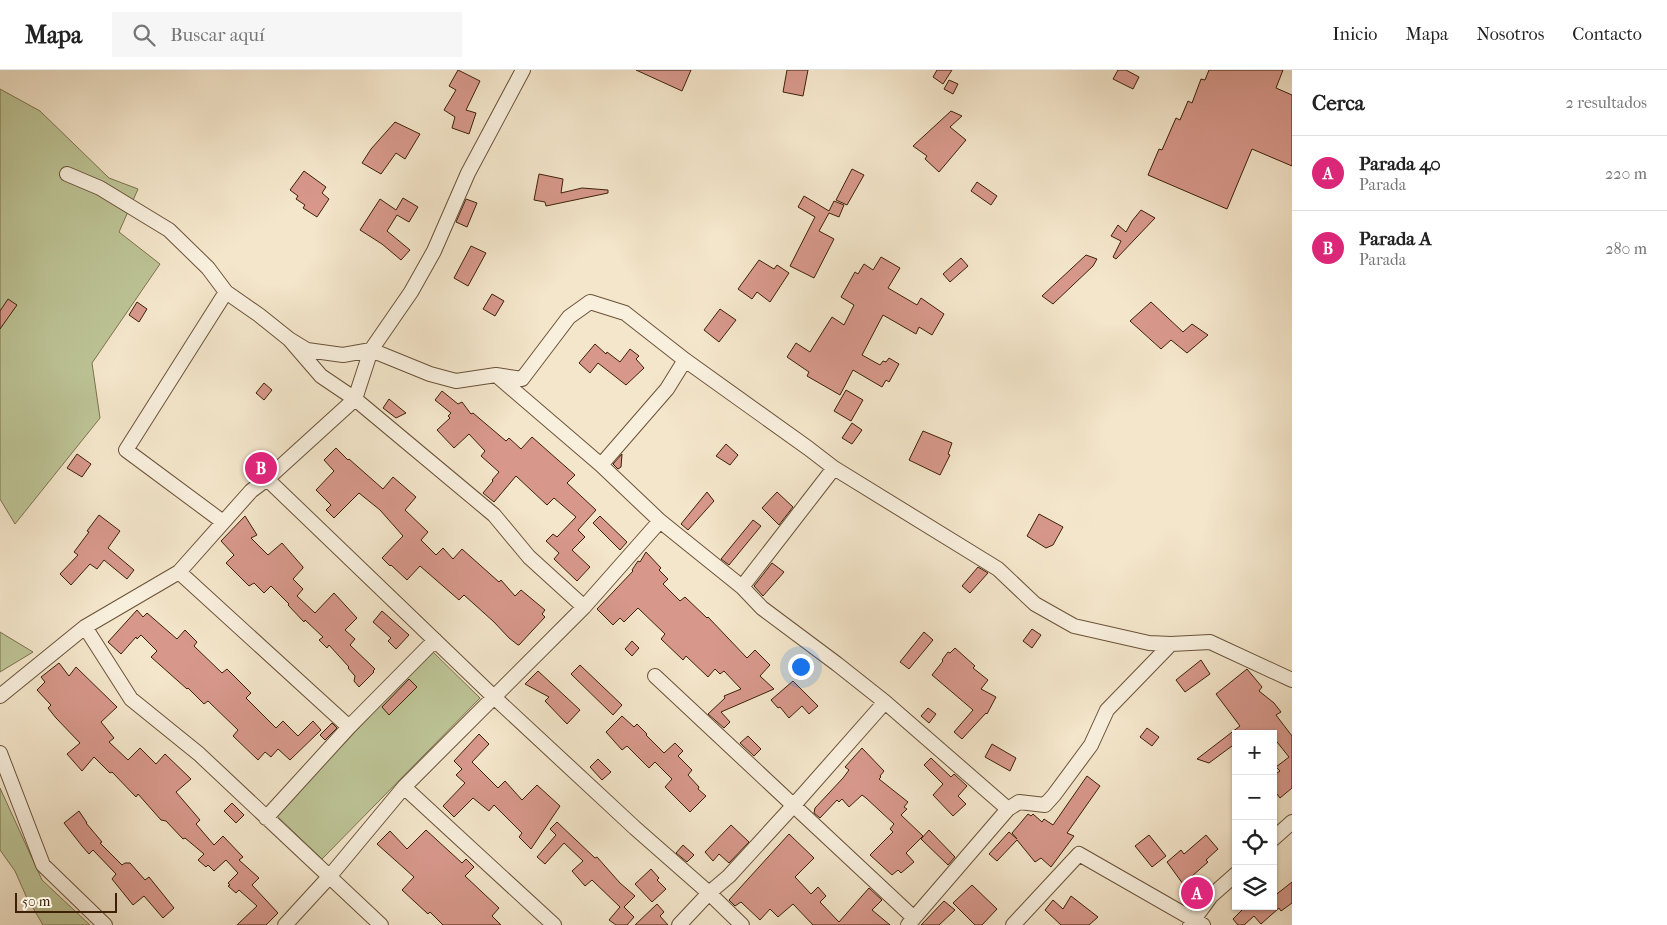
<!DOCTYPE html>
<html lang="es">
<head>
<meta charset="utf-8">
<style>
	body { margin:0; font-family:"IM FELL French Canon",serif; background:#f6f6f6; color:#222 }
	.controls { position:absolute; right:15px; bottom:15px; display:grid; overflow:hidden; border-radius:0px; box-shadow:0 1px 4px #0004 }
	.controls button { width:45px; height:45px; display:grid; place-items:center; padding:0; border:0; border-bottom:1px solid #e0e0e0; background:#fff; color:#222; font:25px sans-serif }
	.scale { position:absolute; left:15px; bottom:12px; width:102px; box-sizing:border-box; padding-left:5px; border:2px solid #3d2107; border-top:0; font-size:14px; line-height:18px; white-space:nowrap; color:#3d2107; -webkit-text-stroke:4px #f8efdd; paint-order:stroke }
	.you { position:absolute; left:800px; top:596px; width:18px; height:18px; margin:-12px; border:4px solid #fff; border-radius:50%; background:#1a73e8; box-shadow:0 0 0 8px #1a73e833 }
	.badge { display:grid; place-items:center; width:32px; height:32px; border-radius:50%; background:#db2777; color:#fff; font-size:16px; font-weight:700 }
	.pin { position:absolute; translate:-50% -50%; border:2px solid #fff; box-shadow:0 1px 5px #0006 }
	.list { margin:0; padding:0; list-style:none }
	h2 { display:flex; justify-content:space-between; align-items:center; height:65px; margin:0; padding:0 20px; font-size:21px }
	h2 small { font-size:16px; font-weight:400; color:#767676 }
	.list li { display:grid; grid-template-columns:32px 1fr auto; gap:15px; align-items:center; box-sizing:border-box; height:75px; padding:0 20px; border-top:1px solid #e0e0e0 }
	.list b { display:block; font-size:19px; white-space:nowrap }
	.list p { margin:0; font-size:16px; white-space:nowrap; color:#767676 }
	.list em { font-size:16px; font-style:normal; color:#767676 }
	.icon { flex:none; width:28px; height:28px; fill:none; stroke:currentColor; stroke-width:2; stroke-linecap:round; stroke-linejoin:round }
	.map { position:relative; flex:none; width:1292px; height:855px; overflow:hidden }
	header { display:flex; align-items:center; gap:30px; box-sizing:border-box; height:70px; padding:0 25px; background:#fff; border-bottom:1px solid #e0e0e0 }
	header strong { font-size:24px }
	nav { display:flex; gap:28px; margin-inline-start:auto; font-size:18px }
	.search { width:350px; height:45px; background:#f6f6f6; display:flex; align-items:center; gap:12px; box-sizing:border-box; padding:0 18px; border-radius:0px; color:#767676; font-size:19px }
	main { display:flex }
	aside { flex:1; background:#fff }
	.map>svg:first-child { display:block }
	.green { fill:#bdc496; stroke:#7d724e }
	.building { fill:#d7988b; stroke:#3d2107 }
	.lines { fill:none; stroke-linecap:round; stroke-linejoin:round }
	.street-casing { stroke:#6b5238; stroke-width:16 }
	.street { stroke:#f8efdd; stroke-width:14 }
</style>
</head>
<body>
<header>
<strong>Mapa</strong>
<div class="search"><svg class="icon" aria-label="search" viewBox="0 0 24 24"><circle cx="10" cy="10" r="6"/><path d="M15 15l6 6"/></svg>Buscar aquí</div>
<nav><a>Inicio</a><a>Mapa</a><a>Nosotros</a><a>Contacto</a></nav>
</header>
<main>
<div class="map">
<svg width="1292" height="855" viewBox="0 0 1292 855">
	<rect width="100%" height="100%" fill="#f4e6cb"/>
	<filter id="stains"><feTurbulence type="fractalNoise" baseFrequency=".004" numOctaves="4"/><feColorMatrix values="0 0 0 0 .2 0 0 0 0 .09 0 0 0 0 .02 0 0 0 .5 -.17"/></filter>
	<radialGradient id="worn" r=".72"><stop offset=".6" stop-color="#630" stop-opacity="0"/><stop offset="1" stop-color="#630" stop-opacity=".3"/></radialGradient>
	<path class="green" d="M0,19L40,41L109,108L138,119L119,162L160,194L92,293L100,348L15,454L0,429Z
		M0,562L33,582L0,602Z
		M432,581L480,628L322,789L276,745Z
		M0,718L42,810L90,855H43L26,826L15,801L0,780Z"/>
	<path class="building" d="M458,0L480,11L466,40L476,43L469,64L452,58L455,47L444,40L456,20L449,16Z
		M636,0H691L682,21Z
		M787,0H808L803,26L783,22Z
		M937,0H952L943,14L933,7Z
		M1118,0H1126L1139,7L1133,19L1113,9Z
		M1209,0H1283L1276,18L1292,25V96L1252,79L1227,139L1148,105L1159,79L1162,80L1176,48L1180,50L1188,31L1192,33L1201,9L1205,10Z
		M949,10L958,14L953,24L944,19Z
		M951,41L962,46L950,57L966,70L939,102L925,89L927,86L913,76Z
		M395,52L420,64L405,89L396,83L381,104L362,93L371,79Z
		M852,99L864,105L847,135L836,130Z
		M304,101L326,117L322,123L329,129L317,147L303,138L305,135L296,129L298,126L290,120Z
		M539,104L563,109L561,123L582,118L608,120V123L546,136L545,132L534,130Z
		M977,112L997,126L991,135L971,121Z
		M804,126L829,141L834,131L844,135L839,147L829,143L819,161L834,169L814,208L790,196L815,147L798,137Z
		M403,128L418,137L409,152L397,145L387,161L410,180L401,190L382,174L360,160L380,129L396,140Z
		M466,129L477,133L467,157L456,152Z
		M1141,140L1155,148L1116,189L1113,187L1121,171L1111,166L1118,155L1126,162L1132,151Z
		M471,176L486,183L468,216L454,208Z
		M1086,185L1097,189L1093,196L1053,234L1042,226Z
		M881,187L900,198L888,218L917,235L921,228L944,244L932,265L919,257L916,264L883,245L862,285L880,295L883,291L886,292L889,288L899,294L889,312L886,310L882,317L853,300L840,325L807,306L809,302L787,287L796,273L810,282L832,247L844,255L854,235L841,227L855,202L858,204L864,194L873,200Z
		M961,188L968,196L950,212L943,204Z
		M759,190L774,199L777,195L789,203L770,232L757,222L752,229L738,219Z
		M492,224L504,231L495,246L483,239Z
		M8,229L17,235L0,259V241Z
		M137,232L147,239L139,252L129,245Z
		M1151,232L1183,262L1192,254L1208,265L1187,283L1171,270L1161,279L1130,251Z
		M720,239L736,250L719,272L704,260Z
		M595,274L606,284L607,282L620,292L630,279L639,286L636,289L644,298L626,315L598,293L590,303L579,293Z
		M264,313L272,320L264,330L256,323Z
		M846,320L863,330L851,351L834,341Z
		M442,321L458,334L462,332L471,344L473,343L506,371L509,368L521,379L532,367L575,405L567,413L596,440L578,460L585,467L572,480L590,497L577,511L554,489L559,483L546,471L553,464L557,467L576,447L554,428L547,435L516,406L494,432L483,423L493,411L492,410L499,402L481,386L485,381L469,364L454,378L437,360L450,348L448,346L451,343L435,330Z
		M389,329L395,334L406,343L396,348L383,338Z
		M852,353L862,360L852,374L842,368Z
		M923,361L952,373L948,384L950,385L940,405L909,390Z
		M726,374L738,385L730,395L716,386Z
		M336,378L348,390L349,389L383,419L393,407L416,427L405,440L428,462L421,470L436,485L443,478L453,489L462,479L499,512L501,510L515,526L521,520L545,540L542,544L545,547L519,575H518L509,568L494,552L464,525L459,530L420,496L407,510L391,495L390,496L382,488L403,466L380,440L359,423L334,448L326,440L331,435L316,420L334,401L324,390Z
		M77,384L91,394L82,407L67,398Z
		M622,384L621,397L618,399L613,394Z
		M707,422L714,431L688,460L681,454Z
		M777,422L793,437L779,455L762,438Z
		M1039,444L1063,457L1053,475L1046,478L1027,466Z
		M99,445L120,461L108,478L134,500L127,509L104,490L97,499L90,494L71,515L60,504L78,485L74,482L89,462L87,461Z
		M245,446L257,465L251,468L268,485L282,473L303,497V498L293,509L303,519L297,526L315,543L334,523L357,548L345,560L355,569L350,575L375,599L373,601L374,602L359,617L354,611L355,606L348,598L349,597L329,575L327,578L319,570L323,567L305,550L304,552L288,535L289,534L271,516L264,523L254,513L249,516L226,493L234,485L221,471Z
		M600,446L627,472L620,480L593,453Z
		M753,450L761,456L729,495L721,489Z
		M646,482L661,498L659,500L668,509L663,514L680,531L685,527L707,548L708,547L747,588L755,580L770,595L760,606L774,619L721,642L730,652L724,658L708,644L725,628L724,626L741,619L724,601L720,604L715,599L708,607L686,586L683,590L661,569L665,564L638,538L624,552L620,548L613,555L597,539L633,501L632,500L638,491L640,492Z
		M772,493L784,502L763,526L754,516Z
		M978,497L988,503L970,523L962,516Z
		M137,540L143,547L147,543L177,569L185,560L197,572L194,576L222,603L227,599L251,623L246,628L276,658L283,651L298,666L313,651L321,660L290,690L278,679L271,687L265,682L258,690L233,666L238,660L208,631L204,634L188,618L187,619L151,587L157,581L141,565L137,569L136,567L121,584L108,572Z
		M382,541L409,565L396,579L388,571L391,568L373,552Z
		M1032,559L1041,565L1032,578L1023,571Z
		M924,562L933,570L909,599L900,592Z
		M632,571L639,578L632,586L625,579Z
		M955,578L975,596L973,598L988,610L981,619L996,627L987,644L986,643L962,669L954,662L973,640L932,605L943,591L942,590L948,582L950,583Z
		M1201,590L1210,604L1185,622L1176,610Z
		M59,593L69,606L76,597L117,637L101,652L114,668L109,672L128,690L140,678L156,694L165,684L191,709L176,722L200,750L196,754L214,775L223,766L243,787L239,790L259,808L252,815L278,843L266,855H237L257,836L239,820L236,823L228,816L230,815L228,813L238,803L226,790L214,801L208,795L206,797L198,790L204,784L185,768L183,769L166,751L161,750L138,724L136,727L112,702L110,703L94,687L82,701L67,684L80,673L56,648L48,638L51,635L37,620L45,612L41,607Z
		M580,595L622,635L613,645L571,604Z
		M1247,599L1262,617L1259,621L1274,633L1281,642L1276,645L1292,666V718L1280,728L1273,719V706L1280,701L1276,697L1289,687L1273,667V664H1236V673L1209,693L1197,689L1240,656L1216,624Z
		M538,601L580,640L567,654L545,631L549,627L525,614Z
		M409,609L417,617L389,645L382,637Z
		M793,611L818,636L809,644L802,636L789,648L780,637L778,638L771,630Z
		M928,638L936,644L929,653L921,646Z
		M622,646L634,657L637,654L647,664L646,665L664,683L675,673L683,681L678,686L692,700L688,705L699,717L698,719L706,726L690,742L665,717L672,709L655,692L649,698L627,676L622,680L606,662Z
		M332,653L337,658L325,670L320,665Z
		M1147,658L1159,667L1152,676L1140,667Z
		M479,664L489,674L472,692L498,718L505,711L522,730L537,715L560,736L531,779L519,767L522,763L494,735L489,741L473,728L454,747L443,736L465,713L456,705L462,699L454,691Z
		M748,666L761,679L754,686L740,673Z
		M992,674L1016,688L1010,701L985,687Z
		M862,678L884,701L880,706L881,707L879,709L908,732L904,737L907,739L901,745L923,766L906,783L914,792L901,803L898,800L892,805L870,785L893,762L890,759L894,754L866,728L862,725L849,737L842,729L839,732L837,730L820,748L814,743L815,738L843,708L849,700L845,697Z
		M931,688L951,707L954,704L967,716L958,726L966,734L953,746L933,725L943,714L924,695Z
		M598,689L611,702L602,710L590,697Z
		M1087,706L1100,716L1067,763L1074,766L1051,797L1041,788L1035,792L1017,770L997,791L989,784L1009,762L1017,769L1012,763L1028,744L1031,746L1033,744L1042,752L1044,749L1053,755Z
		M232,733L244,745L236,753L224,741Z
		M79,741L87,753H86L102,772L100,773L122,795L125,793H130L145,810L149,807L174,838L163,848L144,826L133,835L112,809L116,804L93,780L89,784L82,776L64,753Z
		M557,752L595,788L597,787L620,813L635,826L624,837L634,847L627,855H616L609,850L620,837L592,810L585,816L572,801L583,791L564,773L545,794L537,787L556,765L550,759Z
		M731,755L749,772L729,793L719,784L713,791L705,782Z
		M426,760L462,793L466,789L474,797L465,806L499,838L492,846L501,855H443L430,842L428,844L402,820L414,807L377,774L390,761L407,779Z
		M929,760L955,787L948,795L921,769Z
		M789,764L814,788L795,807L811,824L818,817L826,826L820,832L839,852L869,818L882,830L872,840L890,855H813L793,834L778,847L770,839L760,850L741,832L735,836L729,830Z
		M1149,765L1166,786L1152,797L1135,776Z
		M1206,765L1218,779L1206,790L1208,792L1183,814L1167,792L1181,780L1184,784Z
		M683,775L694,785L687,792L676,783Z
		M651,799L659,808L657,810L666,819L652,832L635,814Z
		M1292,812V833L1281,841L1279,838L1261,854L1254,846L1244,855H1238L1233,849L1246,836H1273V827Z
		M972,815L997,839L982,855H975L953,833Z
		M1071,826L1098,847L1089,855H1061L1045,840L1053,830L1063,839Z
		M944,831L955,840L939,855H921Z
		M657,834L664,842L660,846L668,855H635Z"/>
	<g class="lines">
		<g class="street-casing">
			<path id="street" d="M67,104L100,118L169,160L208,198L226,222L259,245L289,269L321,306L355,329L494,445L529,487L584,537
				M289,269L307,280L343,285L371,280L430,304L456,311L496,305L522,309L569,247L590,232L625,243L685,290L808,378L834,398L998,499L1035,534L1074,556L1149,573L1171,574L1210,572L1292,610
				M496,305L601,395L660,451L742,517L762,538L837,594L885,632L1008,739
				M601,395L667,319L685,290
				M267,409L495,628L635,758L709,823L742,855
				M223,452L126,380L226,222
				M179,502L349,657
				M742,517L834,398
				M85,557L131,629L199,684L381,855
				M655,606L914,848
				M0,626L85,557L179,502L251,421L267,409L355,329L371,280L411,222L434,181L468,103L523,0
				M0,683L43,795L105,855
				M404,717L554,855
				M266,748L349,657L435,570
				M1273,769L1292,752
				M285,855L329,807L404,717L584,537L660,451
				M679,855L709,823L729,806L794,735L885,632
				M908,855L1008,739L1019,732L1045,735L1054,725L1091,675L1107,640L1171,574
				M1013,855L1079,784L1203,855
				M1190,855L1211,826L1236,804"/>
		</g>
		<use href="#street" class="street"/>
	</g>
	<rect width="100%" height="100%" filter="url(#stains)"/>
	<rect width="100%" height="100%" fill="url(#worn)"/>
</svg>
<div class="controls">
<button>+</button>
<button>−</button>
<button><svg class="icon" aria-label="locate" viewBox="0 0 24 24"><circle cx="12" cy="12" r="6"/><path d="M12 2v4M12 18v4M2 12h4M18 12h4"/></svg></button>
<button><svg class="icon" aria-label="layers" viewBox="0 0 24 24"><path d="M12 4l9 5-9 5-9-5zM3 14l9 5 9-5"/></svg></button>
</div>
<div class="scale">50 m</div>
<div class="you"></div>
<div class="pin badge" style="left:1197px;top:823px">A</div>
<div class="pin badge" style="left:261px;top:398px">B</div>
</div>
<aside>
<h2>Cerca<small>2 resultados</small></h2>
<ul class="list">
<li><span class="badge">A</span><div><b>Parada 40</b><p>Parada</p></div><em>220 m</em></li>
<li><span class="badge">B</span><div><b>Parada A</b><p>Parada</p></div><em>280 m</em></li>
</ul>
</aside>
</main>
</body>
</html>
